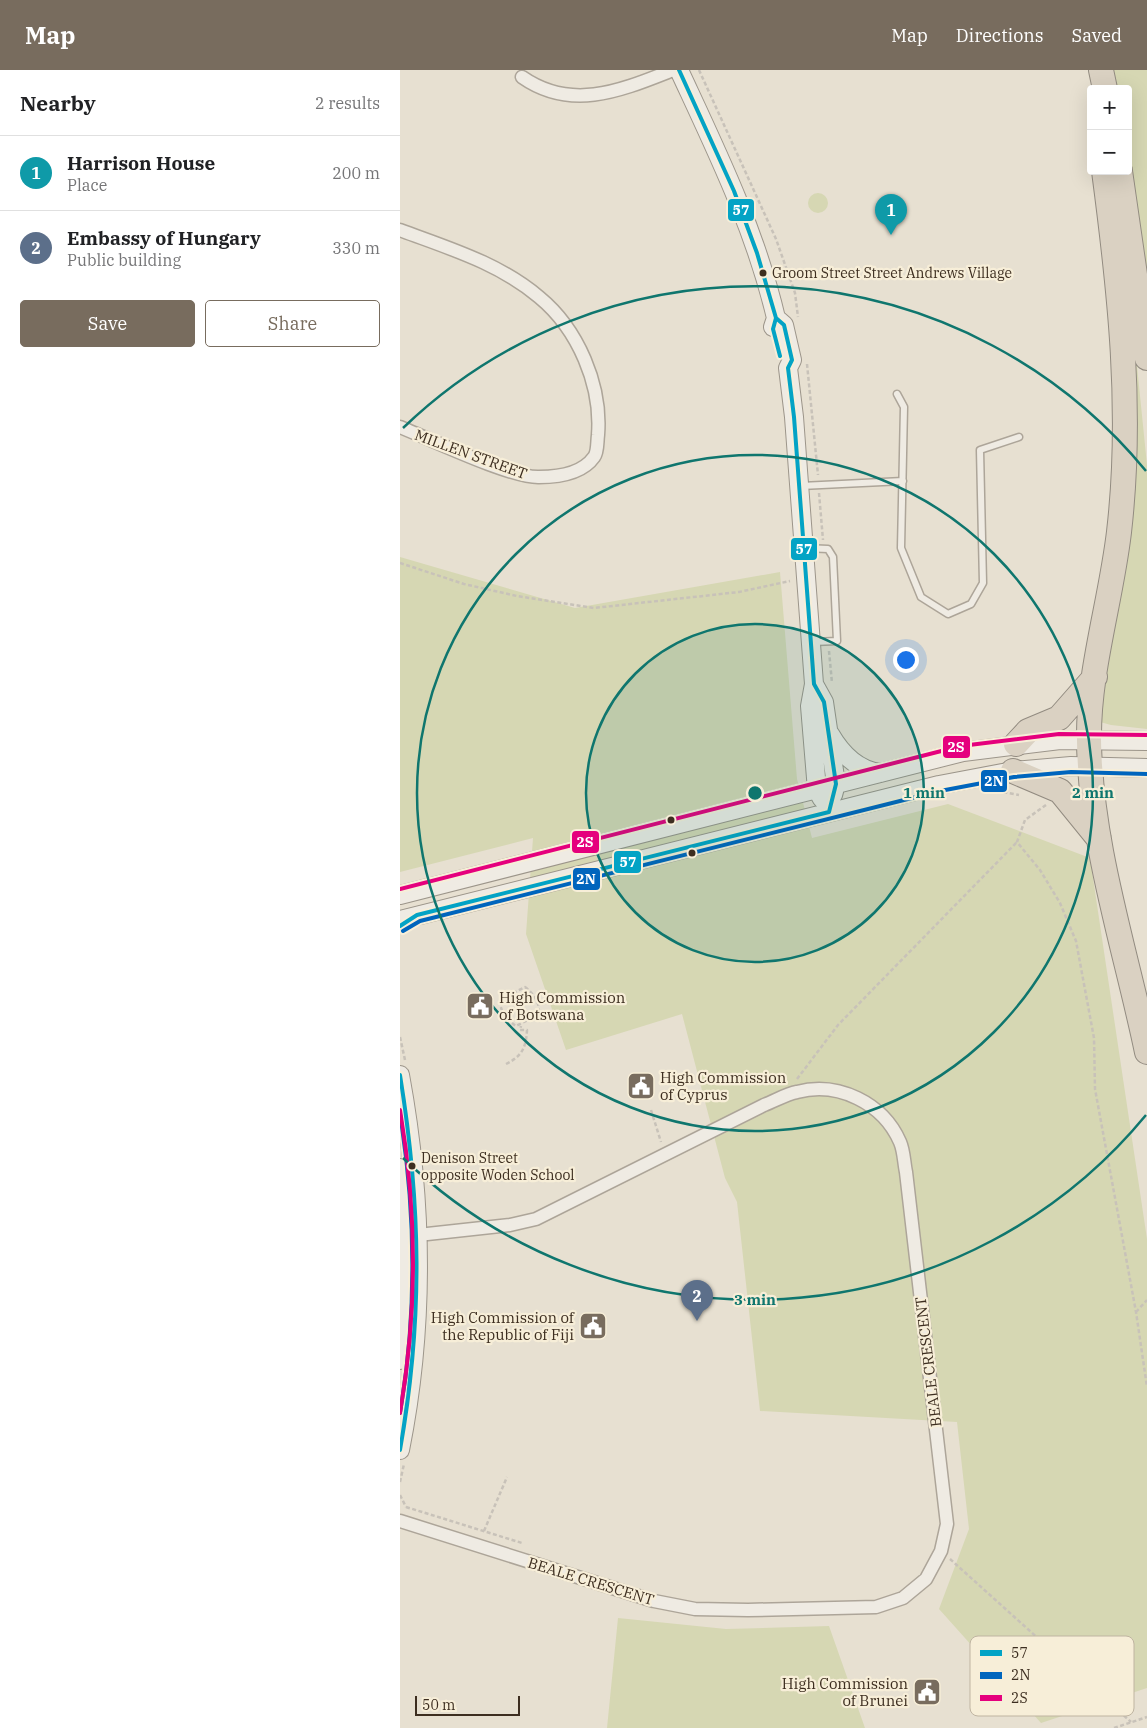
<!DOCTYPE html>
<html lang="en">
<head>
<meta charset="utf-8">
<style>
	body { margin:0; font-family:"IBM Plex Serif",serif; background:#f6f6f6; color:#202124 }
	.controls { position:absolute; right:15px; top:15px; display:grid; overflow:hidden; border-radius:5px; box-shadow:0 5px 20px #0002 }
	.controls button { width:45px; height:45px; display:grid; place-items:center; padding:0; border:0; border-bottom:1px solid #e0e0e0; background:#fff; color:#202124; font:25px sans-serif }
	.scale { position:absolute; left:15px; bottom:12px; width:105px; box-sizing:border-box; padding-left:5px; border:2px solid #3d2e20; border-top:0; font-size:14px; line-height:18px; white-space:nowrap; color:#3d2e20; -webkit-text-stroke:4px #f7eed8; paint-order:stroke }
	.you { position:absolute; left:505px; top:589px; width:18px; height:18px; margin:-12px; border:4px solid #fff; border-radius:50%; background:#1a73e8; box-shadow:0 0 0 8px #1a73e833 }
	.badge { display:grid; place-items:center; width:32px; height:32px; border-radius:50%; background:#786c5e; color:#fff; font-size:16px; font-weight:700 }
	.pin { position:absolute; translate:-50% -41px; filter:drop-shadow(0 1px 2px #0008) }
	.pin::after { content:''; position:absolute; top:26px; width:18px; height:15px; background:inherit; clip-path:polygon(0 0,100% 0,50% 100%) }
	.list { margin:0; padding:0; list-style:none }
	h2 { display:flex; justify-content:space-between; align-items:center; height:65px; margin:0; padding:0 20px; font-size:21px }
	h2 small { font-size:16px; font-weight:400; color:#757577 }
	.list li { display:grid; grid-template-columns:32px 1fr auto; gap:15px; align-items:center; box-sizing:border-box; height:75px; padding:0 20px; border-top:1px solid #e0e0e0 }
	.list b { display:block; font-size:19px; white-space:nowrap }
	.list p { margin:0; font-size:16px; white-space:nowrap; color:#757577 }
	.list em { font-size:16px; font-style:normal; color:#757577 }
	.actions { display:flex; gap:10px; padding:15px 20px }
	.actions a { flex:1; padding:11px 0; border:1px solid #786c5e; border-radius:5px; text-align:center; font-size:18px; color:#786c5e }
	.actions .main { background:#786c5e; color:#fff }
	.map { position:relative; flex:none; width:747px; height:1658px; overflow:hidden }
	header { display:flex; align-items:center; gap:30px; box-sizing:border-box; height:70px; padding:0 25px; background:#786c5e; color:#fff }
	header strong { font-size:24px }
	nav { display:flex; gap:28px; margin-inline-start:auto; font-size:18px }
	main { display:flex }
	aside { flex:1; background:#fff }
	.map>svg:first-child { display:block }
	.green { fill:#d6d7b3 }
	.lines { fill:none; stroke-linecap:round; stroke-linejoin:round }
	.lane-casing { stroke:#ada599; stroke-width:9 }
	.street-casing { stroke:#ada599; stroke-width:15 }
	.secondary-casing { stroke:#9c958a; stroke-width:20 }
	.highway-casing { stroke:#928b80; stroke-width:26 }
	.path { stroke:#c8c2b9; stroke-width:2.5; stroke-dasharray:4 2.5; stroke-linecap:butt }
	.lane { stroke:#efebe3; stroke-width:6 }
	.street { stroke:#efebe3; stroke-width:12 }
	.secondary { stroke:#efebe3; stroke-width:18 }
	.highway { stroke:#dad1c2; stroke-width:24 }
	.bus-1-casing { stroke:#f7eed8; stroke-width:8 }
	.bus-2-casing { stroke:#f7eed8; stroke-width:8 }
	.bus-3-casing { stroke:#f7eed8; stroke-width:8 }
	.bus-1 { stroke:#03a3c5; stroke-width:4 }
	.bus-2 { stroke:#0065bd; stroke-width:4 }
	.bus-3 { stroke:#e5007d; stroke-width:4 }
	.ring { fill:none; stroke:#0f766e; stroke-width:2.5 }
	.bus-dot { fill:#3d2e20; stroke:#f7eed8; stroke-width:2 }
	.labels { text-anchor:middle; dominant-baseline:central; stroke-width:4.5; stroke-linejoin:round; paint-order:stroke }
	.bus-label { font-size:14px; fill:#3d2e20; stroke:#f7eed8; text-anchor:start }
	.street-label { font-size:15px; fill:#3d2e20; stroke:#f7eed8 }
	.poi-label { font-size:15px; fill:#3d2e20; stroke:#f7eed8; text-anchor:start }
	.key { fill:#f7eed8; stroke:#bfb4a1; stroke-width:1 }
	.key-label { font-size:14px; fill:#3d2e20 }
	.centre { fill:#0f766e; stroke:#f7eed8; stroke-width:2.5 }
	.ring-label { font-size:15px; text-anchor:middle; font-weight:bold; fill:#0f766e; stroke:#f7eed8; stroke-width:4.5; stroke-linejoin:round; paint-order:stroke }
	.line-badge { stroke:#f7eed8; stroke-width:2 }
	.badge-label { font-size:14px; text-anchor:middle; font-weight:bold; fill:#fff }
</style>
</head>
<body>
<header>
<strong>Map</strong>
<nav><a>Map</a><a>Directions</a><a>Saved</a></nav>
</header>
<main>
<aside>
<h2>Nearby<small>2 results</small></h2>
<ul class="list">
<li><span class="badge" style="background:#0f9aa8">1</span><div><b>Harrison House</b><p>Place</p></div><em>200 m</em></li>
<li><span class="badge" style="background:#5c6f8a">2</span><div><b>Embassy of Hungary</b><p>Public building</p></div><em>330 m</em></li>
</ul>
<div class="actions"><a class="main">Save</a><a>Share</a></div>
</aside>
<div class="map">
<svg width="747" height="1658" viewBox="0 0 747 1658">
	<rect width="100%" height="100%" fill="#e7e0d1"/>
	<path class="green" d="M712,0H747V203L728,83V19H716Z
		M408 133a10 10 0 1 1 20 0a10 10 0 1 1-20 0Z
		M732,286H736L747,395V659L711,655L700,652Z
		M0,487L175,538L380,502L397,709L412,768L548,734L690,788L747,1169V1618L641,1653L539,1539L569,1459L557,1352L360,1341L337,1132L325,1108L282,944L166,980L126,864L133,768L0,802Z
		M218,1548L326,1559L429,1556L465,1658H207Z"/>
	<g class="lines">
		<g class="lane-casing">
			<path id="lane" d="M497,324L504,337L501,478L521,527L548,544L571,534L583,513L580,380L619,367
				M401,416L503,411
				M405,478L428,479L433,487L437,571L413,572"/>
		</g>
		<g class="street-casing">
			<path id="street" d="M122,7C172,42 222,20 273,0
				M0,160C48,178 99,193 139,227C178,259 202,315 198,365C197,372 198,382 194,387C182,404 157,407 139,407C111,408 30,369 0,357
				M0,1451L254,1531L295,1539L348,1540L476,1537L503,1528L526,1509L541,1481L547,1454L506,1102C504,1093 504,1081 500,1072C483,1033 438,1011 397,1022C386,1024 375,1031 364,1035L136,1149L110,1155L9,1166"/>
		</g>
		<g class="secondary-casing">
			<path id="secondary" d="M279,0C317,82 355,159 376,248L373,257
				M376,248L384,255L392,290L388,298L394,347L414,614L410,636L417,720L422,729
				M414,614L424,632L436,714L433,725
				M430,664C441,683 457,700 480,703
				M0,825L563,682L660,670L747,671
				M0,850L539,715L613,701L671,696L747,698
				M0,1005C23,1130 25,1255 0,1380
				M0,1098L5,1210L0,1290"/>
		</g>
		<g class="highway-casing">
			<path id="highway" d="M701,0L705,19
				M704,101C720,222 733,341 719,462C711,531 688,602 689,670C690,774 726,881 747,982
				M720,101L747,288
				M616,674L628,661L659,648L695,607
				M613,701L660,721L699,769"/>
		</g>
		<path class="path" d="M299,0L376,169L395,223L398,247
			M407,294L418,405
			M419,423L423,470
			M0,493L64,514L117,526L194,538L339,522L390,511
			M429,581L432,613
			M597,721L619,725
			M646,735L625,750L617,772L640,800L660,833L676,871L694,968L695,1019L736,1242L747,1317
			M125,917C134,924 141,933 138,945L116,956C108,951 99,940 100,930Z
			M0,967L5,990
			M106,994C122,986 126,978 127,960H120L121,956
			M397,1009L438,955L617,772
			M251,1040L261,1072
			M736,1242L747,1230
			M0,1412L4,1394
			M0,1425L6,1437
			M6,1437L122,1473
			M84,1461L107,1407
			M550,1489L731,1652
			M714,1658L747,1647"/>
		<use href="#lane" class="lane"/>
		<use href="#street" class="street"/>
		<use href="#secondary" class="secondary"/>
		<use href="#highway" class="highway"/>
		<g class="bus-1-casing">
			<path id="bus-1" d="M279,0L334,121L357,183L376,248L373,259L380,286
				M0,856L17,845L429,742L436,714L424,632L414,614L394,347L388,298L392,290L384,255L376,248
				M0,1005C21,1135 23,1250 0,1380"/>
		</g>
		<g class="bus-2-casing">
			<path id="bus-2" d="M3,861L20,851L540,721L614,707L671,702L747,704
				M0,1044C16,1142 17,1246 0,1343"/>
		</g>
		<g class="bus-3-casing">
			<path id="bus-3" d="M0,819L561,676L659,664L747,665
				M0,1040C17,1140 17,1244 0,1343"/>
		</g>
		<use href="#bus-1" class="bus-1"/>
		<use href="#bus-2" class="bus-2"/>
		<use href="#bus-3" class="bus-3"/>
	</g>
	<circle cx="355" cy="723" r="169" fill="#0f766e" fill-opacity=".12"/>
	<g class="ring">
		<circle cx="355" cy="723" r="169"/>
		<circle cx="355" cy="723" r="338"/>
		<path d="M746 1045A507 507 0 0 1 3 1088M3 358A507 507 0 0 1 746 401"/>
	</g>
	<defs>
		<g id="civic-square" transform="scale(1.4375)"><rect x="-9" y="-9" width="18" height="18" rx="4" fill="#786c5e" stroke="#f7eed8"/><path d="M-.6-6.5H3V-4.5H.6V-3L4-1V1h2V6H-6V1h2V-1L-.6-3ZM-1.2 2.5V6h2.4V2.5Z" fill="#fff"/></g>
	</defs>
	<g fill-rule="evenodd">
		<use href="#civic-square" x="80" y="936"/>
		<use href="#civic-square" x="241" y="1016"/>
		<use href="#civic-square" x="193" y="1256"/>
		<use href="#civic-square" x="527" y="1622"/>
	</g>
	<g class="bus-dot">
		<circle cx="363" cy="203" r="4.5"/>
		<circle cx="271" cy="750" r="4.5"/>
		<circle cx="292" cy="783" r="4.5"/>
		<circle cx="12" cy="1096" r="4.5"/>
	</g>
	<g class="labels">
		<g class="bus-label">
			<text x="372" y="203">Groom Street Street Andrews Village</text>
			<text x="21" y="1088">Denison Street<tspan x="21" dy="17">opposite Woden School</tspan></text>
		</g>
		<g class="street-label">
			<text transform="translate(71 384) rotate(20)">MILLEN STREET</text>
			<text transform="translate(528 1292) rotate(-97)">BEALE CRESCENT</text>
			<text transform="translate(191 1511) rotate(17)">BEALE CRESCENT</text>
		</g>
		<g class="poi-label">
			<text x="99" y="927">High Commission<tspan x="99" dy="17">of Botswana</tspan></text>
			<text x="260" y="1007">High Commission<tspan x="260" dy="17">of Cyprus</tspan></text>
			<text x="174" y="1247" text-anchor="end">High Commission of<tspan x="174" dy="17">the Republic of Fiji</tspan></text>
			<text x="508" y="1613" text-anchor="end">High Commission<tspan x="508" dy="17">of Brunei</tspan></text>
		</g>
	</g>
	<rect x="570" y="1566" width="164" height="80" rx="8" class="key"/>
	<rect x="580" y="1580" width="22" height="6" fill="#03a3c5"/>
	<rect x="580" y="1602" width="22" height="7" fill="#0065bd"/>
	<rect x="580" y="1625" width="22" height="6" fill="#e5007d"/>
	<g class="key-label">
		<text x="611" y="1588">57</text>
		<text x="611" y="1610">2N</text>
		<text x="611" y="1633">2S</text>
	</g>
	<circle cx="355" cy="723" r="8" class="centre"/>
	<g class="ring-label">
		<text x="524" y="728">1 min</text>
		<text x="693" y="728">2 min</text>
		<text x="355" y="1235">3 min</text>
	</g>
	<g class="line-badge">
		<rect x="327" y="128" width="28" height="24" rx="5" fill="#03a3c5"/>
		<rect x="390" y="467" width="28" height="24" rx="5" fill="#03a3c5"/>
		<rect x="542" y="665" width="29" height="24" rx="5" fill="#e5007d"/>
		<rect x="580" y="699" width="28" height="24" rx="5" fill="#0065bd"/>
		<rect x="171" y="760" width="29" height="24" rx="5" fill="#e5007d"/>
		<rect x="213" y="780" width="29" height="24" rx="5" fill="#03a3c5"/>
		<rect x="172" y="797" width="29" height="24" rx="5" fill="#0065bd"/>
	</g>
	<g class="badge-label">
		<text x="341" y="145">57</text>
		<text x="404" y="484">57</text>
		<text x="556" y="682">2S</text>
		<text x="594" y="716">2N</text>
		<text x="185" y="777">2S</text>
		<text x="228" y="797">57</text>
		<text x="186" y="814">2N</text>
	</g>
</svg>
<div class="controls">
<button>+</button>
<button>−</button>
</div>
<div class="scale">50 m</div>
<div class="you"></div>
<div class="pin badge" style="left:491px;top:165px;background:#0f9aa8">1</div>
<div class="pin badge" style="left:297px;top:1251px;background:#5c6f8a">2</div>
</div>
</main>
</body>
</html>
